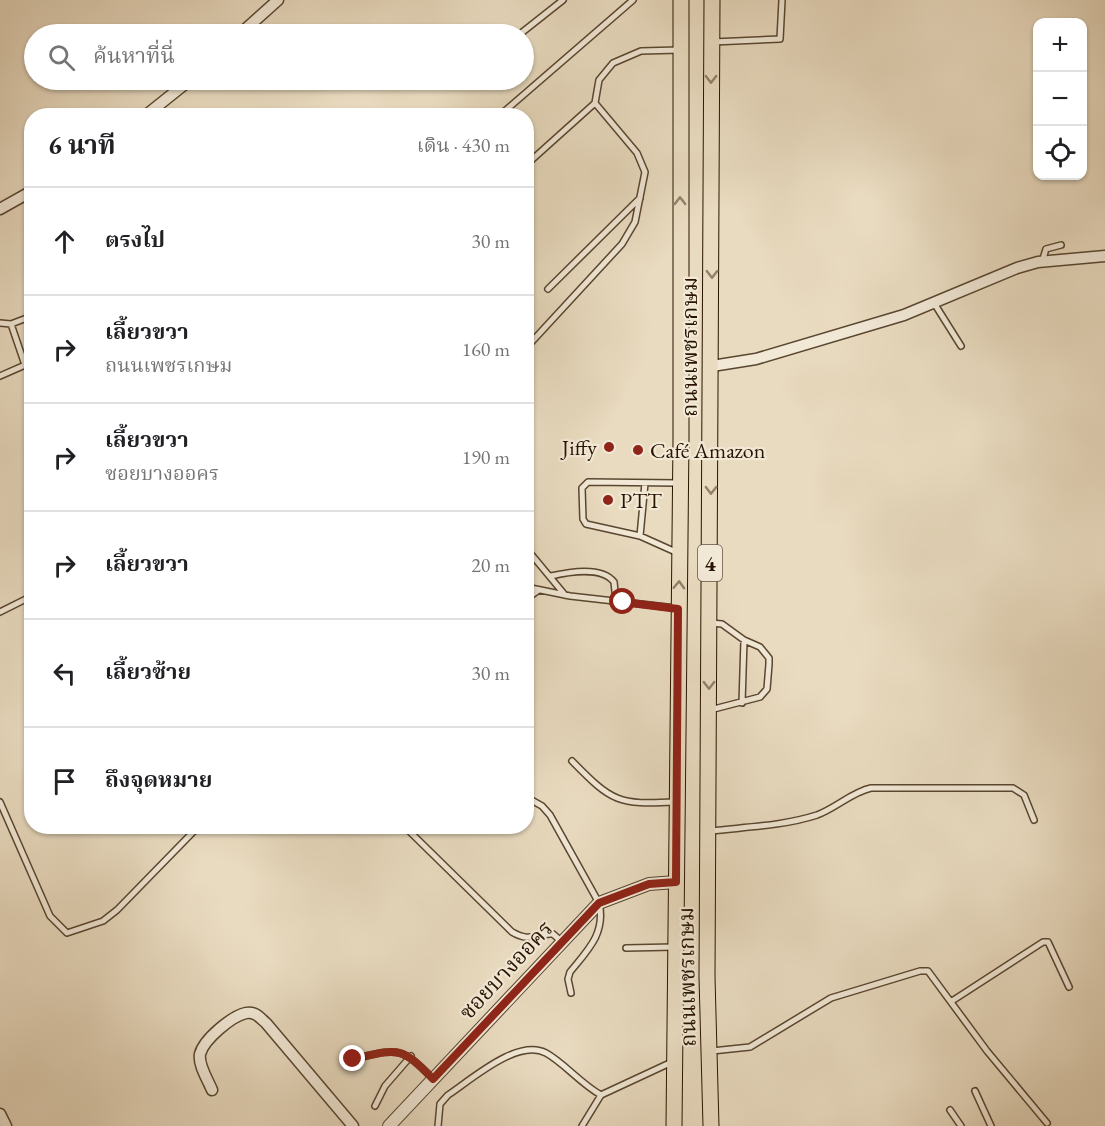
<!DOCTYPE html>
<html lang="th">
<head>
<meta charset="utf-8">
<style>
	body { margin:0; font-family:"EB Garamond","Noto Serif Thai",serif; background:#f2f2f2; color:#202124 }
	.controls { position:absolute; right:18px; top:18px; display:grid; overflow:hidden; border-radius:12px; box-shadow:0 2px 4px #0004 }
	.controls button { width:54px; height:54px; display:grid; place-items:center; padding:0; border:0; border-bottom:2px solid #e0e0e0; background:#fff; color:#202124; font:30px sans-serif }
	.stop { position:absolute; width:18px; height:18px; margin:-14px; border:4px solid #8f2418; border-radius:50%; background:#fff }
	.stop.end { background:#8f2418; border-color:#fff; box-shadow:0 2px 6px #0008 }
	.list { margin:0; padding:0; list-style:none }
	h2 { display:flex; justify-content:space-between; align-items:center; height:78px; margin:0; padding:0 24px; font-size:26px }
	h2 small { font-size:20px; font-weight:400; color:#757577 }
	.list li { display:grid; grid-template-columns:39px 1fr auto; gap:18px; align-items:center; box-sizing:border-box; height:108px; padding:0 24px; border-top:2px solid #e0e0e0 }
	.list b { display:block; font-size:22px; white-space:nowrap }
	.list p { margin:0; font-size:20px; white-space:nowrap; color:#757577 }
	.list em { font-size:20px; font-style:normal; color:#757577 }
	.icon { flex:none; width:33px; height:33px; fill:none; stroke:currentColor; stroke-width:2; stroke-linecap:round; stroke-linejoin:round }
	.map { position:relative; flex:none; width:1105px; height:1126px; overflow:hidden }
	.search { position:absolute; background:#fff; box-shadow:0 2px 4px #0004; left:24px; top:24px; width:510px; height:66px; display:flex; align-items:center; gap:15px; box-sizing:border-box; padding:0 21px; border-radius:33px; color:#757577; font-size:22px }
	.panel { position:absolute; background:#fff; box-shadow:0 2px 4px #0004; left:24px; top:108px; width:510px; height:726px; border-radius:24px }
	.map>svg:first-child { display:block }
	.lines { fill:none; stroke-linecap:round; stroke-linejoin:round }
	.service-casing { stroke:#594630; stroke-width:8 }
	.minor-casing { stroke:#594630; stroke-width:13 }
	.tertiary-casing { stroke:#594630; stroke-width:14 }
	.primary-casing { stroke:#291400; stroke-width:17 }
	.service { stroke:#f1e8d6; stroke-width:5 }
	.minor { stroke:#f1e8d6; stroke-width:10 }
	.tertiary { stroke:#f1e8d6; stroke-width:12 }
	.primary { stroke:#e9dbc0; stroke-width:15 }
	.oneway { stroke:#93816a }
	.route { stroke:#8f2418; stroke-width:8 }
	.poi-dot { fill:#8f2418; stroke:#f1e8d6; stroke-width:2 }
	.labels { text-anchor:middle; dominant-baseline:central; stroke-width:4.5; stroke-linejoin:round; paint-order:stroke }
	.shield { fill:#f1e8d6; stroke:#655440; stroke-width:1.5 }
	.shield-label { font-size:21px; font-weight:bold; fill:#291400 }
	.street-label { font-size:22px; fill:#291400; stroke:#f1e8d6 }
	.poi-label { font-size:22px; fill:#291400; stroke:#f1e8d6; text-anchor:start }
</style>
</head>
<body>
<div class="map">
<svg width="1105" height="1126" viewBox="0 0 1105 1126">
	<rect width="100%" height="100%" fill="#e9dbc0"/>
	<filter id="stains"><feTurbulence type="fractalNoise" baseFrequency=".00333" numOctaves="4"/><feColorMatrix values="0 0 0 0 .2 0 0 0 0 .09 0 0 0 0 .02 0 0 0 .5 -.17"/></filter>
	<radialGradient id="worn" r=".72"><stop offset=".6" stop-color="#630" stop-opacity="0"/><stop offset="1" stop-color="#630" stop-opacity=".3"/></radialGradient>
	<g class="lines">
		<g class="service-casing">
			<path id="service" d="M520,34L563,0
				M713,42L780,39L782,0
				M499,116L633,0
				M526,165L595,103L599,80L613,63L641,51L679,50
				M1042,262L1046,249L1061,245
				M548,289L640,198
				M934,303L961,346
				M0,323L11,324
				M526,348L622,244L635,222L645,172L637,153L595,103
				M25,365L11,324L32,316
				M0,376L32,362
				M640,536L645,483
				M526,548L565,595
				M678,553L640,536L586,524L583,519L582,488L588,482L678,483
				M551,576C568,572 602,566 614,582L616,601
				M526,587L570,596L676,608
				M526,599L539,590
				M0,612L32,596
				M710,623L722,624L744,640L760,647L769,658V664L767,689L760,697L710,710
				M742,703L744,640
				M572,761C612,802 618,805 675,802
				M526,797L542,806L550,815L599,903C606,933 588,950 570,972L568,979L571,993
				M0,802L50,916L67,933L103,921L117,910L199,826
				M404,826L512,932C531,943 535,933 553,934L561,941
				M711,831C745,827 783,826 817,815C836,808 852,792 871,788H1013L1024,795L1034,820
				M626,948L674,947
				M952,1001L1043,942H1048L1069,987
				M712,1051L750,1047L831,998L920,971H928L987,1051L1047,1123
				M353,1059C397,1049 400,1045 432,1078
				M975,1091L991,1126
				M375,1106L385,1086L411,1056
				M950,1110L961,1126
				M438,1126L440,1104L448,1095C472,1079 518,1038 546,1053C563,1062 581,1084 601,1095L672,1062
				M582,1126L601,1095"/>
		</g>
		<g class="minor-casing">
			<path id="minor" d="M240,34L278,0
				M145,116L190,80
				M0,209L32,191
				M712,366L756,359L904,315L1017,268L1038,262L1105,256
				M212,1090C208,1080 198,1065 200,1054C204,1039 232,1016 246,1013C255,1011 260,1018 266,1023L353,1126
				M0,1114L6,1126"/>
		</g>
		<g class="tertiary-casing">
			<path id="tertiary" d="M389,1126L599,903L649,884L676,882"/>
		</g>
		<g class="primary-casing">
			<path id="primary" d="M674,1126L681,439V0
				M711,1126L707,977L712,0"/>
		</g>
		<use href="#service" class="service"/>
		<use href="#minor" class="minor"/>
		<use href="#tertiary" class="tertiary"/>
		<use href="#primary" class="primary"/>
	</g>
	<defs><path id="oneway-chevron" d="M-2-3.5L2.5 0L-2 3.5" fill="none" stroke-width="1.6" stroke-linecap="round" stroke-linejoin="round" transform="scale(1.5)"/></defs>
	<g class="oneway">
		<use href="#oneway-chevron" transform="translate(711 79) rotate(90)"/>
		<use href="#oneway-chevron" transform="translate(680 201) rotate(-90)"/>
		<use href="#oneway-chevron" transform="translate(712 274) rotate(90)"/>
		<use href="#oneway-chevron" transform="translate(711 490) rotate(91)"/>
		<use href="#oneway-chevron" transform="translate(679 585) rotate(-88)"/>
		<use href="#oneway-chevron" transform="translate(709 685) rotate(90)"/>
	</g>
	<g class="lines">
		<path class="route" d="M353,1059C398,1049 400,1045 433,1079L599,903L649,884L676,882L678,609L623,602"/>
	</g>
	<g class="poi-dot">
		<circle cx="609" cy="447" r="6"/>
		<circle cx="638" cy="450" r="6"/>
		<circle cx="608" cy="500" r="6"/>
	</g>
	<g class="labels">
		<rect class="shield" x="698" y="545" width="24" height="36" rx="4.5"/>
		<g class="shield-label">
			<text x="710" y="563">4</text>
		</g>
		<g class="street-label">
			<text transform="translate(689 347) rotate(-90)">ถนนเพชรเกษม</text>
			<text transform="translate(506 970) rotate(-47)">ซอยบางออคร</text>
			<text transform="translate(687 977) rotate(-91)">ถนนเพชรเกษม</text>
		</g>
		<g class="poi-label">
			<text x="597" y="447" text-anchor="end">Jiffy</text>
			<text x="650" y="450">Café Amazon</text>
			<text x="620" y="500">PTT</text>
		</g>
	</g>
	<rect width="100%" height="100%" filter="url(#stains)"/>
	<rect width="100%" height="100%" fill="url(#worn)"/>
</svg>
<div class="controls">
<button>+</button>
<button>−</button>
<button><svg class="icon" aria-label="locate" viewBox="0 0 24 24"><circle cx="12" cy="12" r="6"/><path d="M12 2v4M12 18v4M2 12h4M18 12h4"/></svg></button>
</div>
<div class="stop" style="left:623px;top:602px"></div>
<div class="stop end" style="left:353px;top:1059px"></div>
<div class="search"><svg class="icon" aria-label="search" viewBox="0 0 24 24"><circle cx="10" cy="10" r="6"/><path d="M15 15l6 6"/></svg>ค้นหาที่นี่</div>
<section class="panel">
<h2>6 นาที<small>เดิน · 430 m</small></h2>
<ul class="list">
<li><svg class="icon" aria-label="ahead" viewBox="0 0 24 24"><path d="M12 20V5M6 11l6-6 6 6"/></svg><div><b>ตรงไป</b></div><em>30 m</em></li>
<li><svg class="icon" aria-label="right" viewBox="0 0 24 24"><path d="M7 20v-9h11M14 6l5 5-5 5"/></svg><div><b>เลี้ยวขวา</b><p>ถนนเพชรเกษม</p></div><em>160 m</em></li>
<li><svg class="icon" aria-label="right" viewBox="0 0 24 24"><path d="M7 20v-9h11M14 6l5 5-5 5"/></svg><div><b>เลี้ยวขวา</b><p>ซอยบางออคร</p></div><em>190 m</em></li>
<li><svg class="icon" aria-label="right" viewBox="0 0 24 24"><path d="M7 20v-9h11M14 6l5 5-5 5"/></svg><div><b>เลี้ยวขวา</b></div><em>20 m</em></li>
<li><svg class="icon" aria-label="left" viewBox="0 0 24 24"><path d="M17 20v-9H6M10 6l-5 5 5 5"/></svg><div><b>เลี้ยวซ้าย</b></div><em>30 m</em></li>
<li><svg class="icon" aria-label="arrive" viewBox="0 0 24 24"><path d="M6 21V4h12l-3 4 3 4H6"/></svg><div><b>ถึงจุดหมาย</b></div></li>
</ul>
</section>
</div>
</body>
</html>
